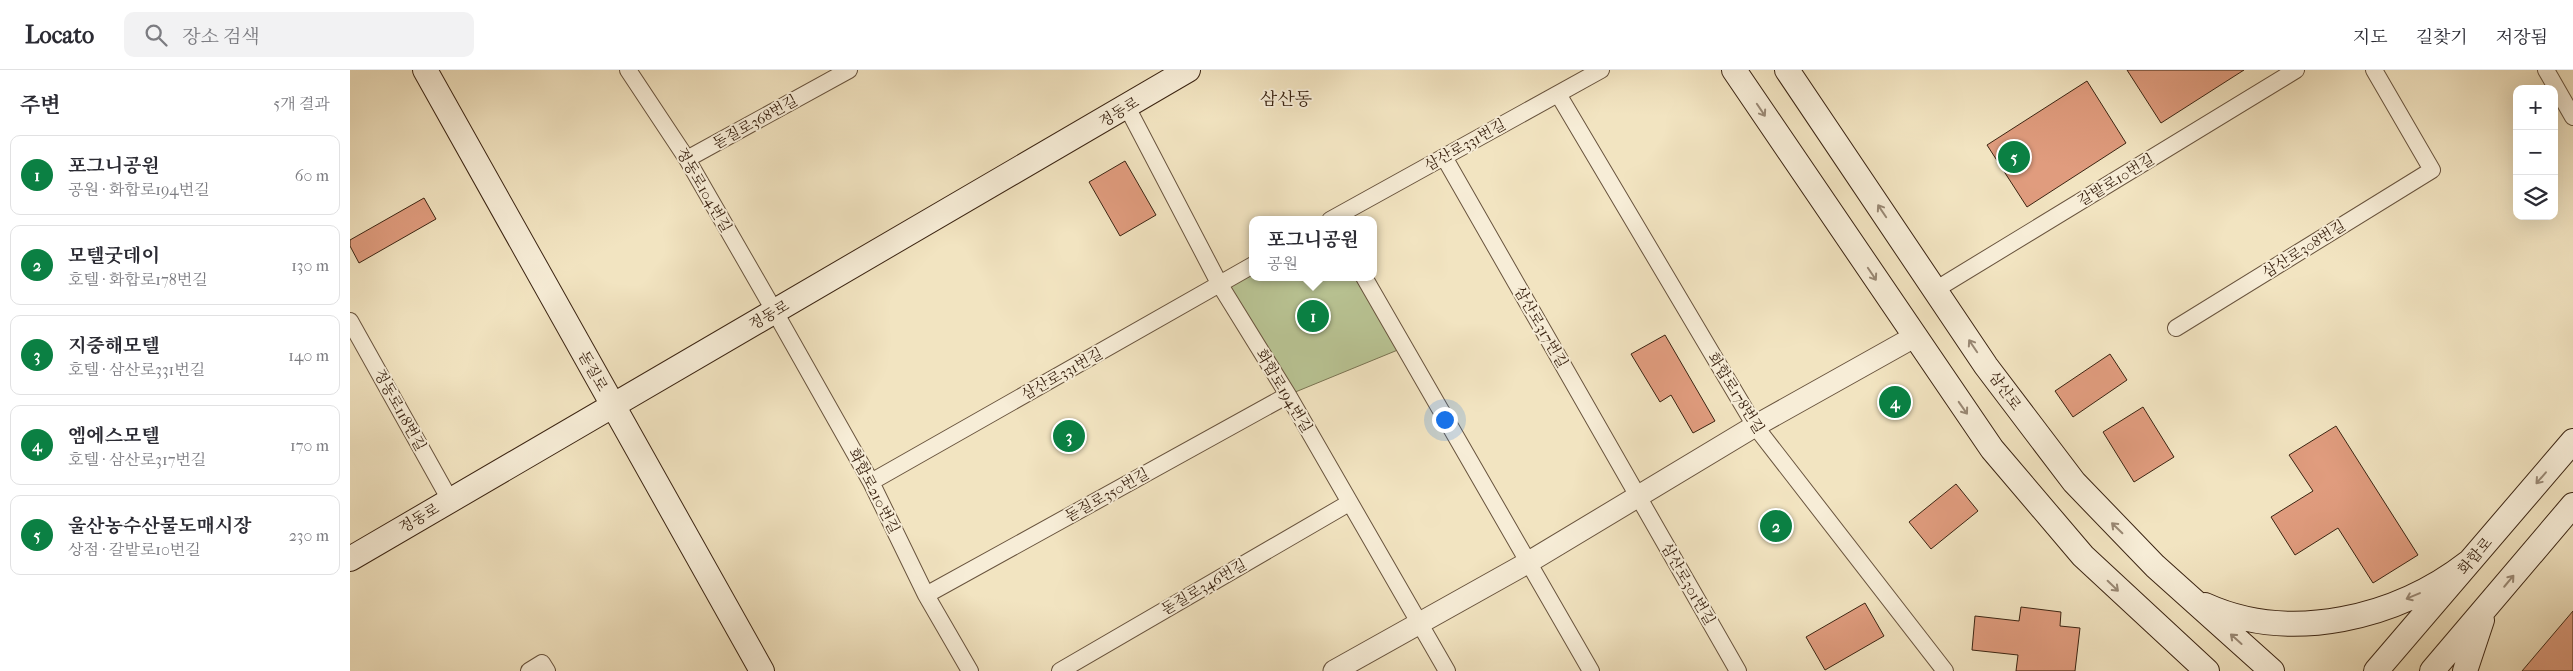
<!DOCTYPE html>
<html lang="ko">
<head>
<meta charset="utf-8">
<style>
	body { margin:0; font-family:"IM FELL French Canon","Noto Serif KR",serif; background:#f2f2f3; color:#2b2b33 }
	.controls { position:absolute; right:15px; top:15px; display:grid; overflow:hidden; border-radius:10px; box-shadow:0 5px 20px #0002 }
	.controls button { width:45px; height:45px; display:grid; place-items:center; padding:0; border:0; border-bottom:1px solid #e1e1e2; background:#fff; color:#2b2b33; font:25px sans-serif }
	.you { position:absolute; left:1094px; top:349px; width:18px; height:18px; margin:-12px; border:4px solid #fff; border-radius:50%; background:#1a73e8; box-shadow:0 0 0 8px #1a73e833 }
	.badge { display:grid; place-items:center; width:32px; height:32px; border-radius:50%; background:#0b8043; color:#fff; font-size:16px; font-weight:700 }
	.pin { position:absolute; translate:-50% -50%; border:2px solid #fff; box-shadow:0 1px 5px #0006 }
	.popup { position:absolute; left:899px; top:146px; width:128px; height:65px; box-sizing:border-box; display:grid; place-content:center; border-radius:10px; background:#fff; filter:drop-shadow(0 1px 4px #0005); font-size:16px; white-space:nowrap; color:#7c7c81 }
	.popup b { font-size:19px; color:#2b2b33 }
	.popup::after { content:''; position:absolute; left:50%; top:100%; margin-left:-10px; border:10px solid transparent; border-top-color:#fff }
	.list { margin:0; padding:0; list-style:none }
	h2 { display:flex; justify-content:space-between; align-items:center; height:65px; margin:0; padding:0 20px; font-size:21px }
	h2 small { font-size:16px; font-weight:400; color:#7c7c81 }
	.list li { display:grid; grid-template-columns:32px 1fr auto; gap:15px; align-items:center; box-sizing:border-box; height:80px; margin:0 10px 10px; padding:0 10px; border:1px solid #e1e1e2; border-radius:10px }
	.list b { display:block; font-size:19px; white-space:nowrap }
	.list p { margin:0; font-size:16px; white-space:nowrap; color:#7c7c81 }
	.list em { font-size:16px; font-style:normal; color:#7c7c81 }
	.icon { flex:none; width:28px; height:28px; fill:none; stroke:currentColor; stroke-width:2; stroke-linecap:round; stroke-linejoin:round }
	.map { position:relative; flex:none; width:2223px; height:601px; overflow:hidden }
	header { display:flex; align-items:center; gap:30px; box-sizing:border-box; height:70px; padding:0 25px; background:#fff; border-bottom:1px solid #e1e1e2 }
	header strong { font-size:24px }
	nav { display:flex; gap:28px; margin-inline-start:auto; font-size:18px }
	.search { width:350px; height:45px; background:#f2f2f3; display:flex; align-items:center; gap:12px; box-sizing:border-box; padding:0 18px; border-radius:10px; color:#7c7c81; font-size:19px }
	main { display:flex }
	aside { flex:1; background:#fff }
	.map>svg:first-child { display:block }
	.green { fill:#b9c494; stroke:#7a7453 }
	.building { fill:#e09c7e; stroke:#3b2412 }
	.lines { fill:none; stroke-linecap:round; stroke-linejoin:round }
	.minor-casing { stroke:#69543e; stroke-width:18 }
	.tertiary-casing { stroke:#69543e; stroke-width:23 }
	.secondary-casing { stroke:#3b2412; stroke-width:26 }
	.minor { stroke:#f7edd7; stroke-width:16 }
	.tertiary { stroke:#f7edd7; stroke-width:21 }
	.secondary { stroke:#f7edd7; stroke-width:24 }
	.oneway { stroke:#998874 }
	.labels { text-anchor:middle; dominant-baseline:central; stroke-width:4; stroke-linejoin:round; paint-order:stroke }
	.street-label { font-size:15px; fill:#3b2412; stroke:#f7edd7 }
	.quarter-label { font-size:18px; fill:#3b2412; stroke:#f7edd7 }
</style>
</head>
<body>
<header>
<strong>Locato</strong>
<div class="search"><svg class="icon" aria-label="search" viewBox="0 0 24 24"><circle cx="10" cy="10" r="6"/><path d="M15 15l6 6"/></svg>장소 검색</div>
<nav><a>지도</a><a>길찾기</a><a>저장됨</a></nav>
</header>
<main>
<aside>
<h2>주변<small>5개 결과</small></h2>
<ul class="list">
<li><span class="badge">1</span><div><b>포그니공원</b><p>공원 · 화합로194번길</p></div><em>60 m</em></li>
<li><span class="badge">2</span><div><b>모텔굿데이</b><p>호텔 · 화합로178번길</p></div><em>130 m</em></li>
<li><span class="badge">3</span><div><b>지중해모텔</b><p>호텔 · 삼산로331번길</p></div><em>140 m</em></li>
<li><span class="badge">4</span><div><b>엠에스모텔</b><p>호텔 · 삼산로317번길</p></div><em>170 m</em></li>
<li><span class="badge">5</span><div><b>울산농수산물도매시장</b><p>상점 · 갈밭로10번길</p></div><em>230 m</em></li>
</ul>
</aside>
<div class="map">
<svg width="2223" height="601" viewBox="0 0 2223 601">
	<rect width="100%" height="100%" fill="#f2e4c1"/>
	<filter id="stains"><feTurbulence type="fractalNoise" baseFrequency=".004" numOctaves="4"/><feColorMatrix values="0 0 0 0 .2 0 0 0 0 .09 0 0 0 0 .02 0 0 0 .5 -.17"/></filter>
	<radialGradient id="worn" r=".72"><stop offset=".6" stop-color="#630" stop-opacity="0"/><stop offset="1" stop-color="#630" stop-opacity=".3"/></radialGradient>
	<path class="green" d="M903,195V207H1014L1055,277L938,325L870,215Z"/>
	<path class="building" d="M1777,0H1894L1811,53Z
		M1737,11L1776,73L1677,137L1637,75Z
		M775,91L806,145L770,166L739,112Z
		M74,128L86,149L9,193L0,176V170Z
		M1315,265L1365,351L1343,363L1321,325L1310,332L1281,284Z
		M1760,284L1777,310L1723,347L1705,321Z
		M1793,337L1824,387L1784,412L1753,362Z
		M1986,356L2068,485L2023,513L1988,458L1945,485L1921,447L1963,421L1939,385Z
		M1606,414L1628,441L1581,479L1559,452Z
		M1515,533L1534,566L1475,600L1456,567Z
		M1671,537L1711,542L1710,556L1730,558L1725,601H1666L1668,585L1622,580L1625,546L1669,551Z
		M2223,541V601H2172Z"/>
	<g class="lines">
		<g class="minor-casing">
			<path id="minor" d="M278,0L337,89L425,242L521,412L576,525L620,601
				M2196,0L2223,47
				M1208,24L1405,356L1595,601
				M777,37L870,215L938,325L1097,601
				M1094,87L1388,601
				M337,89L499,0
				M980,150L1251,0
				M1014,207L1241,601
				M1585,220L1946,0
				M0,251L100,430
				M1826,258L2082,100L2024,0
				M521,412L903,195
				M576,525L938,325
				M179,601L192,593L197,601
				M710,601L999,433"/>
		</g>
		<g class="tertiary-casing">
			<path id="tertiary" d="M984,601L1179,492L1405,356L1564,267"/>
		</g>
		<g class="secondary-casing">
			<path id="secondary" d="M75,0L412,601
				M1384,0L1642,379L1733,486L1857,601
				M1437,0L1636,296L1724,412L1805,496L1922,601
				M0,489L838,0
				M1855,535C1941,574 2047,548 2119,492
				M2026,601L2223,371
				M2082,601L2223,435
				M2115,601L2132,550"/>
		</g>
		<use href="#minor" class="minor"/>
		<use href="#tertiary" class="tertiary"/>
		<use href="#secondary" class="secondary"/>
	</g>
	<defs><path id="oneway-shaft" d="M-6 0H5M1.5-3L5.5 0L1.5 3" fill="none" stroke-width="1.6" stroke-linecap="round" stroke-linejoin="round" transform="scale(1.25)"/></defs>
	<g class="oneway">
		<use href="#oneway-shaft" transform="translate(1411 40) rotate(56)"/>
		<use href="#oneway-shaft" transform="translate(1532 141) rotate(-124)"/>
		<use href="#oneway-shaft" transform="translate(1522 204) rotate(56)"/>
		<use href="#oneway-shaft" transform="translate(1623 276) rotate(-124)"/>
		<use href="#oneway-shaft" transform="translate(1613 338) rotate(55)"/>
		<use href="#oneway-shaft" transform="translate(2191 408) rotate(131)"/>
		<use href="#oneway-shaft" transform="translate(1767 458) rotate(-136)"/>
		<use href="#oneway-shaft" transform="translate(2159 511) rotate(-50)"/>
		<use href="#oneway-shaft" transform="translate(1763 516) rotate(44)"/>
		<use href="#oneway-shaft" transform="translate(2063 526) rotate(157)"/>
		<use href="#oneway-shaft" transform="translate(1886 569) rotate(-138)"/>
	</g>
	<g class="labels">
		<g class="street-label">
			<text transform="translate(769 42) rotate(-31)">정동로</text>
			<text transform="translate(405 52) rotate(-29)">돋질로368번길</text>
			<text transform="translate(1115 75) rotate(-29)">삼산로331번길</text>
			<text transform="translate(1766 110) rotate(-31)">갈밭로10번길</text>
			<text transform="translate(354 120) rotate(60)">정동로104번길</text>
			<text transform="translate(1954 179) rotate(-32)">삼산로308번길</text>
			<text transform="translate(419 245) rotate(-30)">정동로</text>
			<text transform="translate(1191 257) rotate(60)">삼산로317번길</text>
			<text transform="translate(243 301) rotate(61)">돋질로</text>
			<text transform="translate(712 304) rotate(-29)">삼산로331번길</text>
			<text transform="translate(934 321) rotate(59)">화합로194번길</text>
			<text transform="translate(1655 321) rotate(54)">삼산로</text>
			<text transform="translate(1386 323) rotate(58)">화합로178번길</text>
			<text transform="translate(50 340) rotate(61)">정동로118번길</text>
			<text transform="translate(524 421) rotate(63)">화합로210번길</text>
			<text transform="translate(757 425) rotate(-29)">돋질로350번길</text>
			<text transform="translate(69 448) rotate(-30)">정동로</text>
			<text transform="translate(2125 486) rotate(-49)">화합로</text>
			<text transform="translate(1338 514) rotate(60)">삼산로301번길</text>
			<text transform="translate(854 517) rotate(-30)">돋질로346번길</text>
		</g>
		<g class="quarter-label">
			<text x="936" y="29">삼산동</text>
		</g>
	</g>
	<rect width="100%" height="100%" filter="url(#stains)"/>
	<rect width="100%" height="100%" fill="url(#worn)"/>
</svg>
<div class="controls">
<button>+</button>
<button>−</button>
<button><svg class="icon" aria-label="layers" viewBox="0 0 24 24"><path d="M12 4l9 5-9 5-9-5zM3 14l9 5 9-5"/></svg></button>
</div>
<div class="you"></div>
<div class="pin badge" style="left:963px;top:246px">1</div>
<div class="popup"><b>포그니공원</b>공원</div>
<div class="pin badge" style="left:1426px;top:456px">2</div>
<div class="pin badge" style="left:719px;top:366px">3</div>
<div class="pin badge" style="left:1545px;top:332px">4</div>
<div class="pin badge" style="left:1664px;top:87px">5</div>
</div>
</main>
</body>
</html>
